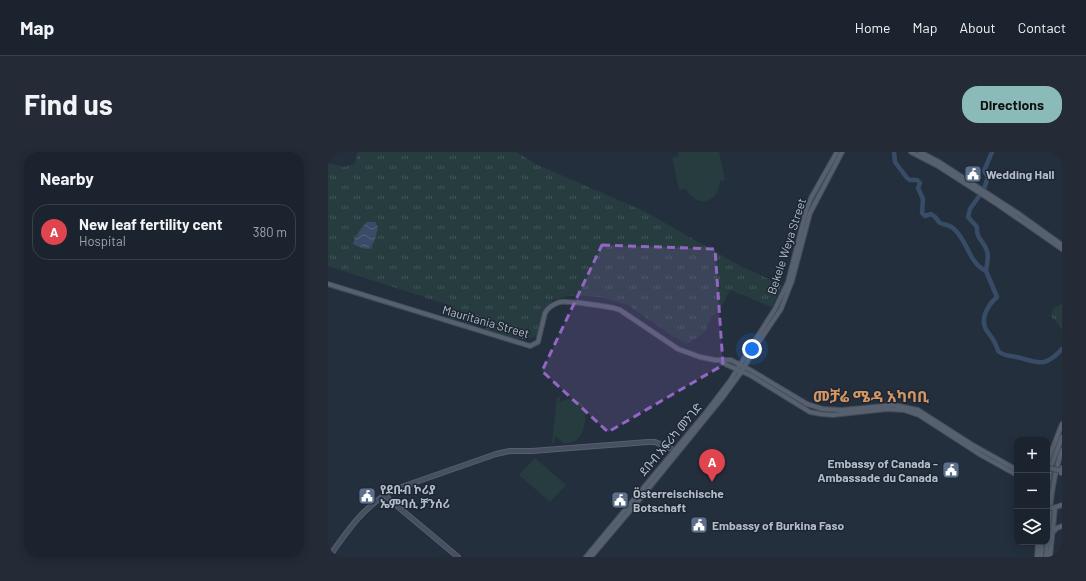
<!DOCTYPE html>
<html lang="en">
<head>
<meta charset="utf-8">
<style>
	body { margin:0; font-family:Barlow,"Noto Sans Ethiopic",sans-serif; background:#242b36; color:#f1f3f6 }
	.controls { position:absolute; right:12px; bottom:12px; display:grid; overflow:hidden; border-radius:8px; box-shadow:0 2px 10px #0003 }
	.controls button { width:36px; height:36px; display:grid; place-items:center; padding:0; border:0; border-bottom:1px solid #39404a; background:#1b232e; color:#f1f3f6; font:20px sans-serif }
	.you { position:absolute; left:424px; top:197px; width:14px; height:14px; margin:-10px; border:3px solid #fff; border-radius:50%; background:#1a73e8; box-shadow:0 0 0 6px #1a73e833 }
	.badge { display:grid; place-items:center; width:26px; height:26px; border-radius:50%; background:#8bbbb9; color:#fff; font-size:13px; font-weight:700 }
	.pin { position:absolute; translate:-50% -33px; filter:drop-shadow(0 1px 2px #0008) }
	.pin::after { content:''; position:absolute; top:21px; width:14px; height:12px; background:inherit; clip-path:polygon(0 0,100% 0,50% 100%) }
	.list { margin:0; padding:0; list-style:none }
	h2 { display:flex; justify-content:space-between; align-items:center; height:52px; margin:0; padding:0 16px; font-size:17px }
	h2 small { font-size:13px; font-weight:400; color:#a0a4aa }
	.list li { display:grid; grid-template-columns:26px 1fr auto; gap:12px; align-items:center; box-sizing:border-box; height:56px; margin:0 8px 8px; padding:0 8px; border:1px solid #39404a; border-radius:16px }
	.list b { display:block; font-size:15px; white-space:nowrap }
	.list p { margin:0; font-size:13px; white-space:nowrap; color:#a0a4aa }
	.list em { font-size:13px; font-style:normal; color:#a0a4aa }
	.icon { flex:none; width:22px; height:22px; fill:none; stroke:currentColor; stroke-width:2; stroke-linecap:round; stroke-linejoin:round }
	.map { position:relative; flex:none; width:734px; height:405px; overflow:hidden; border-radius:16px }
	header { display:flex; align-items:center; gap:24px; box-sizing:border-box; height:56px; padding:0 20px; background:#1b232e; border-bottom:1px solid #39404a }
	header strong { font-size:19px }
	nav { display:flex; gap:22px; margin-inline-start:auto; font-size:14px }
	.intro { display:flex; align-items:center; justify-content:space-between; box-sizing:border-box; height:96px; padding:0 24px }
	h1 { margin:0; font-size:28px }
	.button { padding:10px 18px; border-radius:16px; background:#8bbbb9; color:#111; font-size:14px; font-weight:700 }
	main { display:flex; gap:24px; padding:0 24px }
	aside { flex:1; background:#1b232e; border-radius:16px; box-shadow:0 2px 10px #0003 }
	.map>svg:first-child { display:block }
	.grass { fill:url(#grass-tufts) }
	.pitch { fill:#263c3f }
	.water { fill:url(#water-waves) }
	.lines { fill:none; stroke-linecap:round; stroke-linejoin:round }
	.river { stroke:#394c67; stroke-width:4.5 }
	.secondary-casing { stroke:#565f6c; stroke-width:6 }
	.primary-casing { stroke:#414a57; stroke-width:6 }
	.secondary { stroke:#465061; stroke-width:4 }
	.primary { stroke:#56606e; stroke-width:4 }
	.primary-bridge-casing { stroke:#414a57; stroke-width:6; stroke-linecap:butt }
	.primary-bridge { stroke:#56606e; stroke-width:4 }
	.marked { fill:#9266c3; fill-opacity:0.2; stroke:#9266c3; stroke-width:3; stroke-dasharray:8 5; stroke-linejoin:round }
	.labels { text-anchor:middle; dominant-baseline:central; stroke-width:3; stroke-linejoin:round; paint-order:stroke }
	.poi-label { font-size:12px; font-weight:bold; fill:#b4bcc9; stroke:#1d2633; text-anchor:start }
	.street-label { font-size:12px; fill:#b4bcc9; stroke:#1d2633 }
	.district-label { font-size:16px; font-weight:bold; fill:#d59563; stroke:#1d2633 }
</style>
</head>
<body>
<header>
<strong>Map</strong>
<nav><a>Home</a><a>Map</a><a>About</a><a>Contact</a></nav>
</header>
<div class="intro"><h1>Find us</h1><a class="button">Directions</a></div>
<main>
<aside>
<h2>Nearby<small></small></h2>
<ul class="list">
<li><span class="badge" style="background:#e0444e">A</span><div><b>New leaf fertility cent</b><p>Hospital</p></div><em>380 m</em></li>
</ul>
</aside>
<div class="map">
<svg width="734" height="405" viewBox="0 0 734 405">
	<defs>
		<pattern id="grass-tufts" width="24" height="20" patternUnits="userSpaceOnUse"><rect width="24" height="20" fill="#263c3f"/><path d="M3 7l-1-3M5 7V3M7 7l1-3M15 17l-1-3M17 17v-4M19 17l1-3" fill="none" stroke="#435659"/></pattern>
		<pattern id="water-waves" width="16" height="10" patternUnits="userSpaceOnUse"><rect width="16" height="10" fill="#394c67"/><path d="M0 5q4-4 8 0t8 0" fill="none" stroke="#53647b"/></pattern>
	</defs>
	<rect width="100%" height="100%" fill="#242f3e"/>
	<path class="grass" d="M30,0H188L210,13L316,59L412,114L454,133L444,155L402,138L390,161L384,164L377,180L359,192L344,184L300,153L271,145L254,144H240L225,148L217,156L209,183C196,194 172,181 158,177L157,175H154L121,166L124,154L0,114V11L15,15L27,12Z
		M734,152V178L729,170L723,165L725,157Z"/>
	<path class="pitch" d="M350,0H391L397,28L392,29C391,51 369,57 358,37L351,38L344,6L351,4Z
		M229,245H232L231,251C239,245 254,245 257,257C258,261 257,265 257,269C255,282 251,292 236,291L227,284L226,291H224Z
		M207,306L238,333L222,350L191,323Z"/>
	<path class="water" d="M39,70H47L50,75C48,83 46,100 34,96C31,95 28,93 25,92C27,84 33,76 39,70Z"/>
	<g class="lines">
		<path class="river" d="M566,0L567,10L579,26L582,28H589L592,31L590,36L595,47L594,61L597,64L603,62L607,65L612,71C617,73 622,73 626,77C640,89 640,110 658,119L669,145C660,153 651,167 659,179C664,186 668,190 670,199C675,204 681,203 688,205C710,210 716,217 734,197
			M658,119C659,112 661,105 659,99C656,88 648,88 649,75L640,65L642,57L656,37L660,25L656,19L664,0"/>
		<g class="secondary-casing">
			<path id="secondary" d="M56,343L130,405
				M1,405C20,378 35,355 65,338L168,302L182,299H204L320,290H327L346,298"/>
		</g>
		<g class="primary-casing">
			<path id="primary" d="M583,0L610,14L669,52L734,97
				M592,0L611,10L691,62L734,93
				M0,132L202,194L210,190L217,161C220,155 226,152 232,150C243,149 274,154 286,156L292,158L350,197L372,205L387,208H403L424,219L479,252L495,257L514,258L566,253L590,258L643,292L689,318
				M394,210L399,213L422,223L482,260L493,262L505,263L559,257L576,258L591,263L653,303L689,323
				M719,311L734,272
				M733,321L734,316
				M719,338L723,314L734,285
				M725,356L734,353
				M724,381L729,376L734,374
				M258,405L376,263L402,229L426,190L447,157L460,130L478,59L483,46L509,0
				M263,405L312,347L395,245L414,219L428,194L453,157L464,129L482,61L514,0
				M709,405L710,390
				M713,405L714,390
				M718,405C721,369 722,333 734,298
				M722,405L727,356"/>
		</g>
		<use href="#secondary" class="secondary"/>
		<use href="#primary" class="primary"/>
		<g class="primary-bridge-casing">
			<path id="primary-bridge" d="M720,316L730,318
				M719,356H724"/>
		</g>
		<use href="#primary-bridge" class="primary-bridge"/>
	</g>
	<path class="marked" d="M274,93L387,97L395,213L280,280L214,219Z"/>
	<defs>
		<g id="civic-square" transform="scale(0.9)"><rect x="-9" y="-9" width="18" height="18" rx="4" fill="#5c6f8a" stroke="#1d2633"/><path d="M-.6-6.5H3V-4.5H.6V-3L4-1V1h2V6H-6V1h2V-1L-.6-3ZM-1.2 2.5V6h2.4V2.5Z" fill="#fff"/></g>
	</defs>
	<g fill-rule="evenodd">
		<use href="#civic-square" x="645" y="22"/>
		<use href="#civic-square" x="623" y="318"/>
		<use href="#civic-square" x="39" y="344"/>
		<use href="#civic-square" x="292" y="348"/>
		<use href="#civic-square" x="371" y="373"/>
	</g>
	<g class="labels">
		<g class="poi-label">
			<text x="658" y="22">Wedding Hall</text>
			<text x="610" y="311" text-anchor="end">Embassy of Canada -<tspan x="610" dy="14">Ambassade du Canada</tspan></text>
			<text x="52" y="337">የደቡብ ኮሪያ<tspan x="52" dy="14">ኤምባሲ ቻንሰሪ</tspan></text>
			<text x="305" y="341">Österreischische<tspan x="305" dy="14">Botschaft</tspan></text>
			<text x="384" y="373">Embassy of Burkina Faso</text>
		</g>
		<g class="street-label">
			<text transform="translate(458 94) rotate(-72)">Bekele Weya Street</text>
			<text transform="translate(158 169) rotate(16)">Mauritania Street</text>
			<text transform="translate(342 287) rotate(-50)">ደቡብ አፍሪካ መንገድ</text>
		</g>
		<g class="district-label">
			<text x="543" y="243">መቻሬ ሜዳ አካባቢ</text>
		</g>
	</g>
</svg>
<div class="controls">
<button>+</button>
<button>−</button>
<button><svg class="icon" aria-label="layers" viewBox="0 0 24 24"><path d="M12 4l9 5-9 5-9-5zM3 14l9 5 9-5"/></svg></button>
</div>
<div class="you"></div>
<div class="pin badge" style="left:384px;top:330px;background:#e0444e">A</div>
</div>
</main>
</body>
</html>
